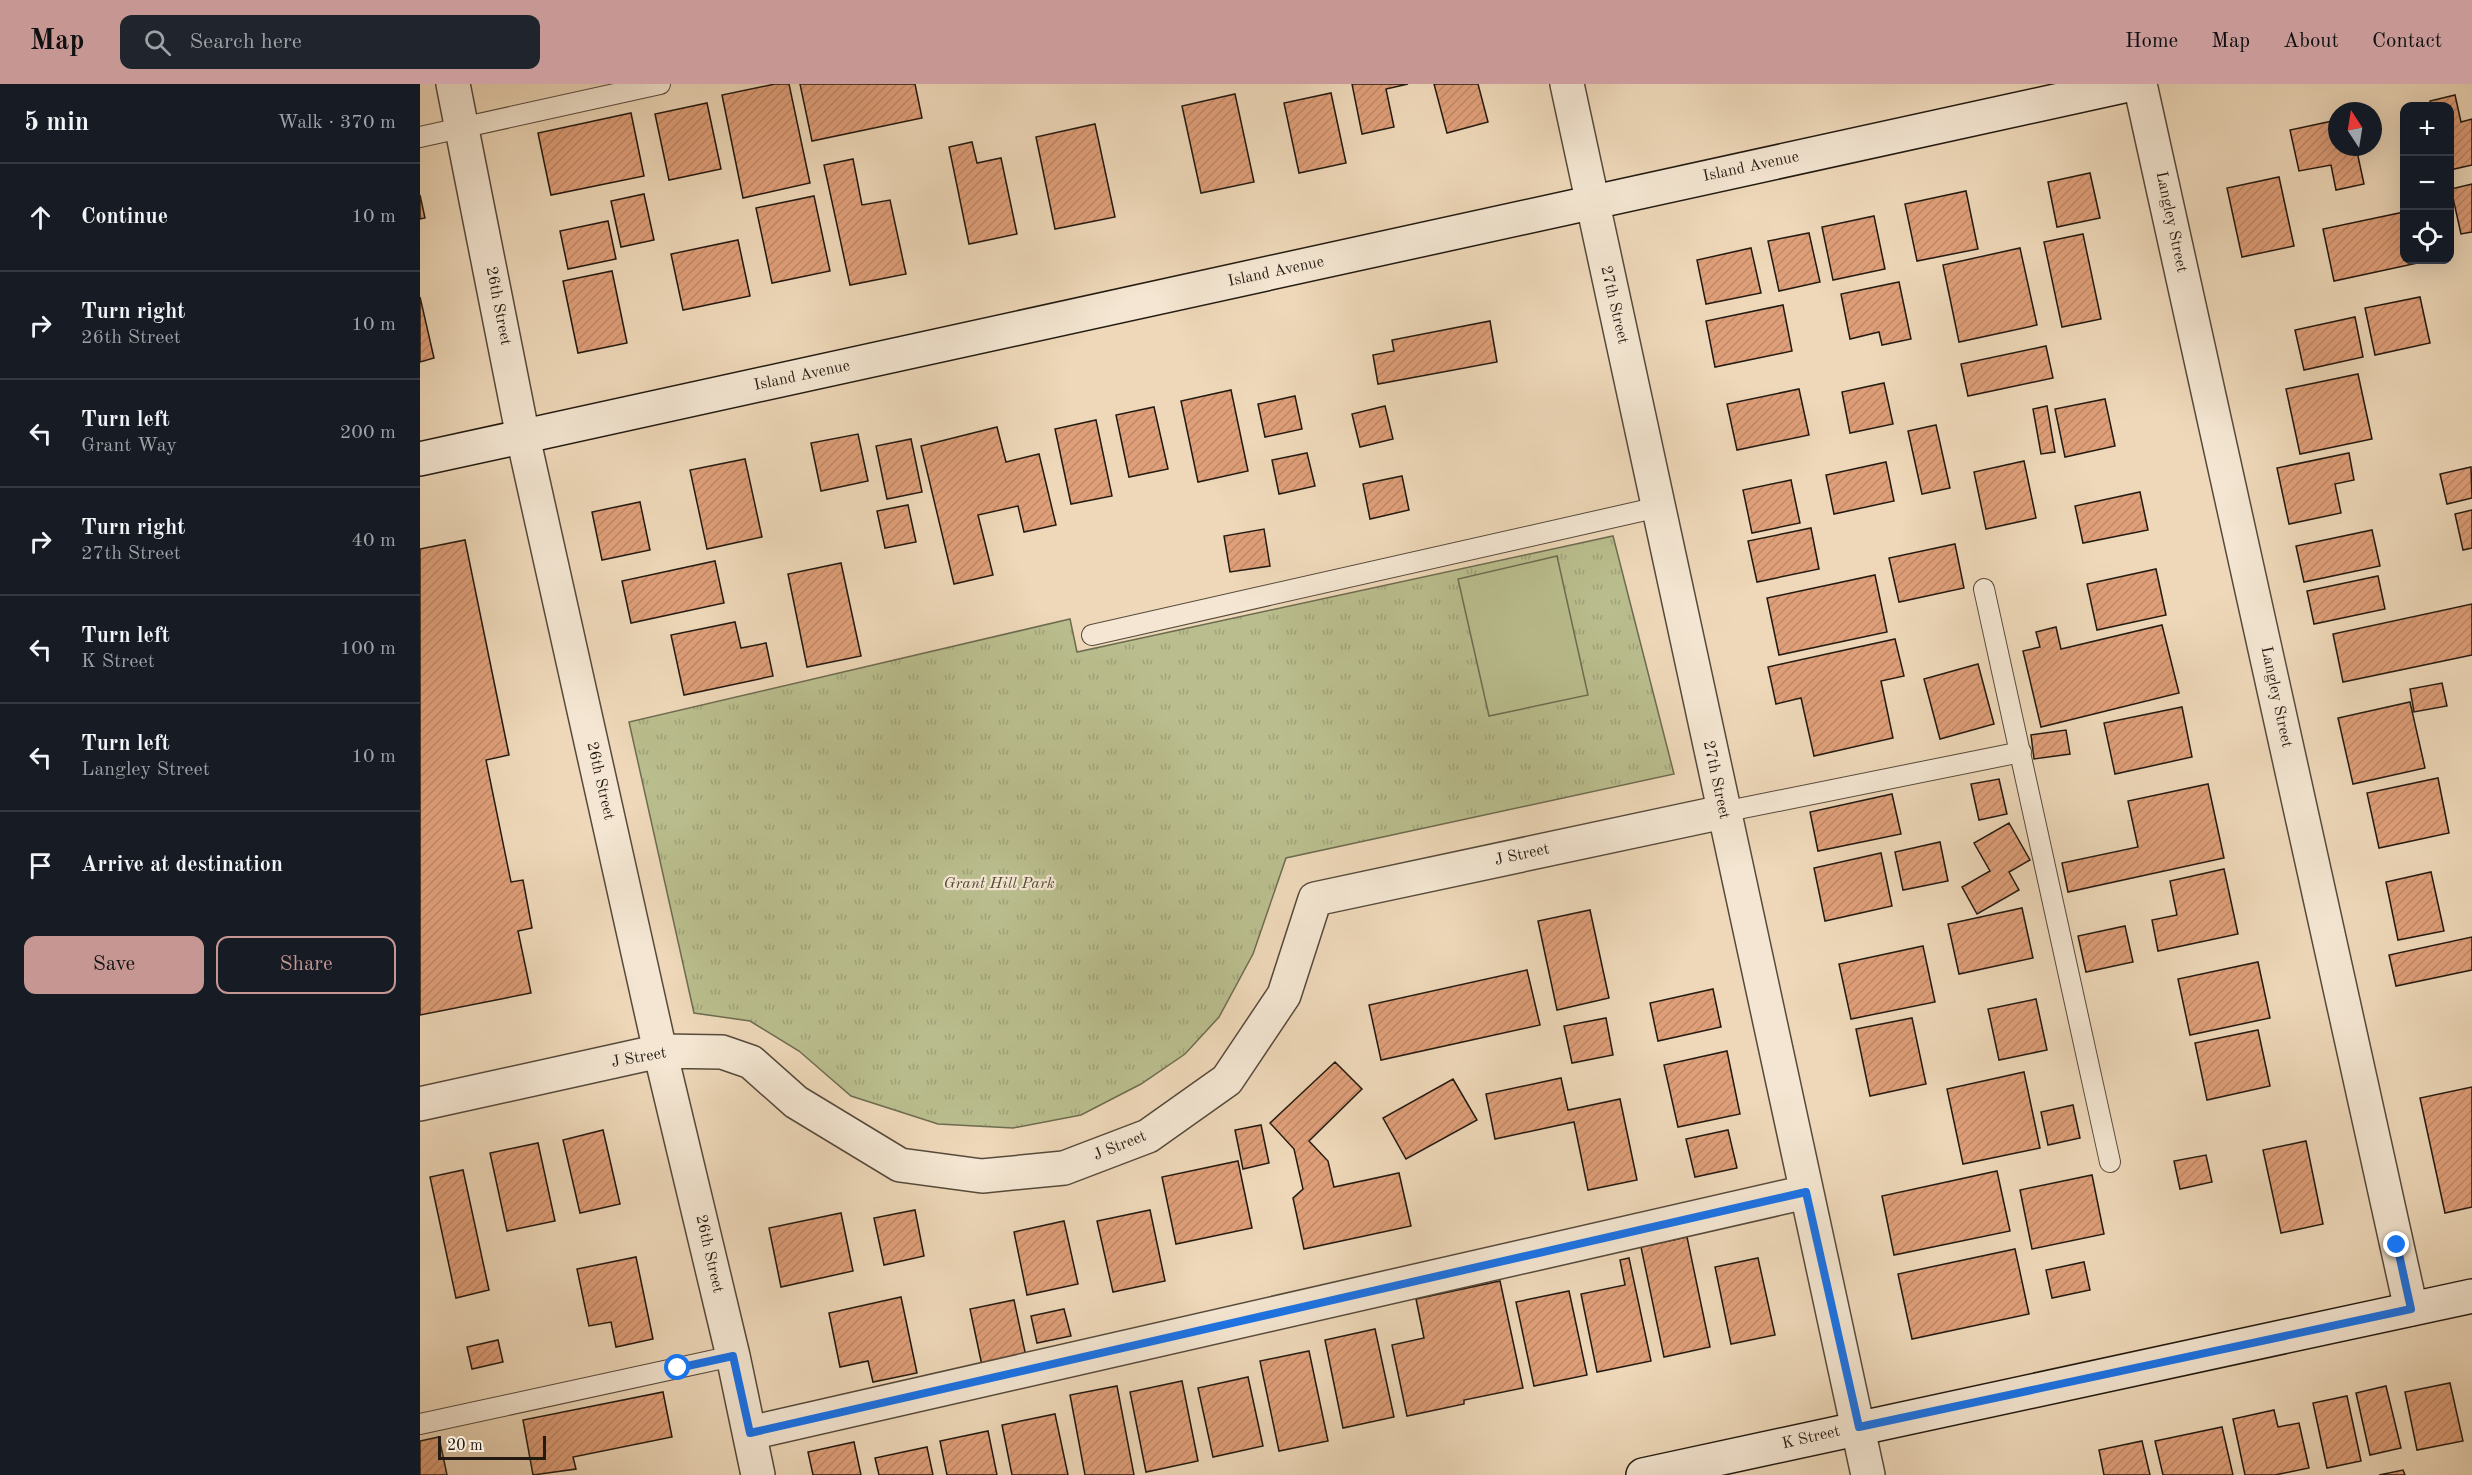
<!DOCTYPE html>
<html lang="en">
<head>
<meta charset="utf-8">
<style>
	body { margin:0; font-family:"Old Standard TT",serif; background:#20242c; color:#f1f3f6 }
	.controls { position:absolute; right:18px; top:18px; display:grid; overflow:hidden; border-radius:12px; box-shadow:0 6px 24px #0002 }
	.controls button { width:54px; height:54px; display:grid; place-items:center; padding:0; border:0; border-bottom:2px solid #363941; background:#171b24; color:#f1f3f6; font:30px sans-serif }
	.compass { position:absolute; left:1908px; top:18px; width:54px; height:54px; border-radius:50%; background:#171b24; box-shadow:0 6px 24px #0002; rotate:348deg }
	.scale { position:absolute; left:18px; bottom:15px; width:108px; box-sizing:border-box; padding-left:6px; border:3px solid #231a11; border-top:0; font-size:16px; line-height:21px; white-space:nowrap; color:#231a11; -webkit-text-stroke:4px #f4e6d2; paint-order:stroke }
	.stop { position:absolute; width:18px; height:18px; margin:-14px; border:4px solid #1a73e8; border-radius:50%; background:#fff }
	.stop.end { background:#1a73e8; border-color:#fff; box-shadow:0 2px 6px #0008 }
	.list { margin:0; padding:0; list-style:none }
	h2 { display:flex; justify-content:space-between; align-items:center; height:78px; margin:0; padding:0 24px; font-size:26px }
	h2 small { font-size:20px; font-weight:400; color:#9ea1a6 }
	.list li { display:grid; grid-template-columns:39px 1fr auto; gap:18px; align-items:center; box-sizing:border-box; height:108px; padding:0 24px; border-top:2px solid #363941 }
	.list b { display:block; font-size:22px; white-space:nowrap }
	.list p { margin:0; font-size:20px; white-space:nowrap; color:#9ea1a6 }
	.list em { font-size:20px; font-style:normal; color:#9ea1a6 }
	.actions { display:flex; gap:12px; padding:18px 24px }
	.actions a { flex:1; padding:14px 0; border:2px solid #c59692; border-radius:12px; text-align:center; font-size:21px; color:#c59692 }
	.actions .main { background:#c59692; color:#111 }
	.icon { flex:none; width:33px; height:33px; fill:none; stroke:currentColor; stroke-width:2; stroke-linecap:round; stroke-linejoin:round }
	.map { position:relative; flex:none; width:2052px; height:1391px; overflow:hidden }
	header { display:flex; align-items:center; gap:36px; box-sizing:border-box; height:84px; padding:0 30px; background:#c59692; color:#111 }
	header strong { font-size:28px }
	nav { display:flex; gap:33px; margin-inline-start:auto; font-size:21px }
	.search { width:420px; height:54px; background:#20242c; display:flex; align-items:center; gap:15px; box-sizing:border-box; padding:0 21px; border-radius:12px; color:#9ea1a6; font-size:22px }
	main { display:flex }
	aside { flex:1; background:#171b24 }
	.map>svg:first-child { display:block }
	.grass { fill:url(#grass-tufts); stroke:#6e6c50; stroke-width:1.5 }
	.garden { fill:#babe8e; stroke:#6e6c50; stroke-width:1.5 }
	.building { fill:url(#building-hatch); stroke:#231a11; stroke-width:1.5 }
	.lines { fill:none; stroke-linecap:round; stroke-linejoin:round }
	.lane-casing { stroke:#564a3b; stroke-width:22 }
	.street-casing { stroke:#564a3b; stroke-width:36 }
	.secondary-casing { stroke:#231a11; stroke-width:36 }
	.lane { stroke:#f4e6d2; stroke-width:20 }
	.street { stroke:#f4e6d2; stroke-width:33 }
	.secondary { stroke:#f4e6d2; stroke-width:33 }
	.route { stroke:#1a73e8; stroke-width:8 }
	.labels { text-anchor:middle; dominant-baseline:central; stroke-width:4.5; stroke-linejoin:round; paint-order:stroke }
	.street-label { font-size:16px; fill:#231a11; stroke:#f4e6d2 }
	.park-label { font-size:16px; font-style:italic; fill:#504b36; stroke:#f4e6d2 }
</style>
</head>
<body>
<header>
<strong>Map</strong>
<div class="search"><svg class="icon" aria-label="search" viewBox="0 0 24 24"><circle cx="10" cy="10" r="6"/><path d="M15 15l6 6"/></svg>Search here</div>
<nav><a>Home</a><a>Map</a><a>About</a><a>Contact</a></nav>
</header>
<main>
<aside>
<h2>5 min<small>Walk · 370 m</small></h2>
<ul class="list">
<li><svg class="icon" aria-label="ahead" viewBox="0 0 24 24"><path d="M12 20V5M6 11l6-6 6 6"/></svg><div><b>Continue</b></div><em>10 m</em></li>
<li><svg class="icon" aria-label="right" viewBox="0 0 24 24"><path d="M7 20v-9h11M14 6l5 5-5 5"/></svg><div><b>Turn right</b><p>26th Street</p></div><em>10 m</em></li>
<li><svg class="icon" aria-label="left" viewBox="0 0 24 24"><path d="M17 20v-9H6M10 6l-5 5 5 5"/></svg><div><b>Turn left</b><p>Grant Way</p></div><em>200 m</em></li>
<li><svg class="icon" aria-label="right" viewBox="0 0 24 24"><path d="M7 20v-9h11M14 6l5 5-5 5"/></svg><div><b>Turn right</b><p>27th Street</p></div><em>40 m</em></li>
<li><svg class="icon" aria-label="left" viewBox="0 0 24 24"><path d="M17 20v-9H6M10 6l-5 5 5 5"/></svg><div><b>Turn left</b><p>K Street</p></div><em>100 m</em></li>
<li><svg class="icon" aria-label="left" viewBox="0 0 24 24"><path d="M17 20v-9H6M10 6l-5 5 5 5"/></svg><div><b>Turn left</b><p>Langley Street</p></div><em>10 m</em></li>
<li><svg class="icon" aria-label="arrive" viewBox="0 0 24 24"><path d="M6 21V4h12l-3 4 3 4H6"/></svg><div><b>Arrive at destination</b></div></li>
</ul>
<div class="actions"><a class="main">Save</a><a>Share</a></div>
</aside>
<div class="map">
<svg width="2052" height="1391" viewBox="0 0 2052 1391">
	<defs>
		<pattern id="grass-tufts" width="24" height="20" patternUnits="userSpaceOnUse" patternTransform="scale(1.5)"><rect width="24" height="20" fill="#babe8e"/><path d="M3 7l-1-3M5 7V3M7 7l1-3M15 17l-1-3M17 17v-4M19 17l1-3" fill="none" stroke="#a0a379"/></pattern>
		<pattern id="building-hatch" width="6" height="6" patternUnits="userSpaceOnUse" patternTransform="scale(1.5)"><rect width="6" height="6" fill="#df9f79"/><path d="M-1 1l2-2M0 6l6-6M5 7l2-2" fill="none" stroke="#bf8868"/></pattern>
	</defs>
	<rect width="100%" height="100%" fill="#eed8b9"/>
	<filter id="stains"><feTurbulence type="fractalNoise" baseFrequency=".00333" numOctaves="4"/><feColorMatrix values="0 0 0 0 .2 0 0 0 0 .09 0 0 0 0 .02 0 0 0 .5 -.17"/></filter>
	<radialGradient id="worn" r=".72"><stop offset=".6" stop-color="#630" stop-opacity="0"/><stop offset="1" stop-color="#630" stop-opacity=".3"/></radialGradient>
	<path class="grass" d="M1193,452L1254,690L866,774L833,870L799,933L765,970L721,1000L661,1031L593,1044L518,1040L431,1012L379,967L330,937L274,929L209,638L650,535L657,568Z"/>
	<path class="garden" d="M1137,472L1168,611L1069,632L1038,495Z"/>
	<path class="building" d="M355,0H369L390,99L323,114L302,11Z
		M380,0H495L502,34L392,57Z
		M932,0H988L966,5L974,43L942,50Z
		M1014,0H1058L1068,38L1027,49Z
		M911,9L926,79L879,89L864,19Z
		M815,10L834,98L781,109L762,22Z
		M2035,11L2041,38L2052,35V81L2030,86V22H2011L2010,17Z
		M287,19L301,85L249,96L235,30Z
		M211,29L224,92L131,111L118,49Z
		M1917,36V63H1936L1944,100L1916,106L1911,81L1879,87L1870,46Z
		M675,40L695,133L635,145L616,53Z
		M552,58L557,79L581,74L597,150L549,160L529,63Z
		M433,75L442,121L470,116L486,190L430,201L404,81Z
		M1670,89L1680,134L1637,143L1628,98Z
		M1859,93L1874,162L1822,173L1807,104Z
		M2052,100V148L2041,150L2031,105Z
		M1546,107L1558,165L1497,177L1485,120Z
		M224,110L234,156L201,163L191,117Z
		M0,111L5,134L0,135Z
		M394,112L410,187L352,199L336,124Z
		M1984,128V176H1998V179L1914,197L1903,145Z
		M1454,132L1465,185L1413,196L1402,143Z
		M188,137L196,175L148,185L140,147Z
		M1389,149L1400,198L1359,207L1348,157Z
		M1663,150L1681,235L1642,243L1624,158Z
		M318,156L330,212L263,226L251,170Z
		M1331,164L1341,209L1286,220L1277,176Z
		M1600,164L1617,241L1539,258L1523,181Z
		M192,187L207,259L158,269L143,197Z
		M1479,198L1491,255L1462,261L1459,248L1430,255L1421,210Z
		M0,213L14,274L0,278Z
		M2000,213L2010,259L1955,271L1945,224Z
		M1363,221L1372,267L1295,283L1286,237Z
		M1935,233L1943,273L1884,286L1875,246Z
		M1070,237L1077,278L958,300L953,271L974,267L972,256Z
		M1626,262L1633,294L1548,312L1541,280Z
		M1938,290L1952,355L1880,370L1866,305Z
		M1464,299L1473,340L1430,349L1422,308Z
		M1379,305L1389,351L1317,366L1307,320Z
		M811,306L828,387L778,398L761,317Z
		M875,312L882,345L845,353L838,320Z
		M1685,315L1695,362L1645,373L1635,325Z
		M965,322L973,355L940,363L932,330Z
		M1627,322L1635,368L1621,370L1613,325Z
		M734,323L748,385L709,393L696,331Z
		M676,336L692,412L651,420L635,345Z
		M1516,341L1530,404L1502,410L1488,347Z
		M577,343L586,378L619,370L636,441L604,448L598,422L558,431L573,491L534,500L501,362Z
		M438,350L448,397L401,407L391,359Z
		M491,355L502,408L467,415L456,362Z
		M887,369L895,402L859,410L852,376Z
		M1929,369L1934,396L1915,400L1921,429L1869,440L1857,384Z
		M325,375L342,453L287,465L270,386Z
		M1604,377L1616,434L1566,445L1554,388Z
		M1466,378L1474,417L1414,430L1406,391Z
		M2051,383L2052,414L2027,420L2020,390Z
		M982,392L989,426L950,435L943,400Z
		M1371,396L1380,439L1332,449L1323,406Z
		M1720,408L1728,446L1663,459L1655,422Z
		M220,418L230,466L182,476L172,428Z
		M488,421L496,458L465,464L457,427Z
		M2052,426V464L2043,466L2035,430Z
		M1391,444L1399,485L1337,498L1328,457Z
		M844,445L850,482L810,488L804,452Z
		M1952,446L1960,482L1884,498L1876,462Z
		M45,456L89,671L66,676L91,798L103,796L112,844L98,847L111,909L0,931V465Z
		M1535,460L1544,504L1479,518L1469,474Z
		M295,477L304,519L211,539L202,497Z
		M421,479L441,572L387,583L368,490Z
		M1736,485L1746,531L1677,546L1667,500Z
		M1455,491L1467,548L1359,571L1347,514Z
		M1958,492L1965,525L1894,540L1887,507Z
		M2052,520V571L1923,598L1913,550Z
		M315,538L321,564L346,559L353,592L264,611L251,551Z
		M1742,541L1759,609L1621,643L1603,567L1620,563L1616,548L1636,543L1641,565Z
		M1475,555L1484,592L1461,597L1473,654L1394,672L1381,614L1356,620L1348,583Z
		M1558,580L1574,640L1520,655L1504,595Z
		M2022,599L2027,622L1994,628L1990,605Z
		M1990,618L2005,684L1933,700L1918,634Z
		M1762,623L1772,673L1695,690L1684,639Z
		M1646,646L1650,670L1614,675L1611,651Z
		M2018,694L2029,749L1959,764L1947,709Z
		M1579,695L1587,730L1559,736L1551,700Z
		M1788,700L1804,774L1648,808L1642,779L1718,763L1708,717Z
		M1472,710L1481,750L1398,767L1390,728Z
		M1589,739L1610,776L1589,788L1599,806L1557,830L1542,803L1570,787L1554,759Z
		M1520,758L1528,797L1483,806L1475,768Z
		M1461,769L1472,822L1405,837L1394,784Z
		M1804,785L1818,850L1738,867L1732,836L1757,831L1750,797Z
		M2011,788L2024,847L1978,856L1966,798Z
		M1602,824L1613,874L1539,890L1528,840Z
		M1170,826L1189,914L1137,926L1118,837Z
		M1705,842L1713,878L1666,888L1658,852Z
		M2052,853V886L1976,902L1969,871Z
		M1503,862L1515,918L1431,935L1419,880Z
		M1838,878L1850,934L1770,951L1758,895Z
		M1107,886L1120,941L961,976L949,921Z
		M1293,905L1301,943L1238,957L1230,919Z
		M1616,915L1627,966L1579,976L1568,925Z
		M1186,934L1193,971L1152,979L1144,942Z
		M1492,934L1506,1000L1450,1012L1436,945Z
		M1838,946L1850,1002L1787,1016L1775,959Z
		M1307,967L1320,1030L1258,1043L1244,981Z
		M915,978L942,1005L889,1057L908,1077L914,1103L979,1089L991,1142L884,1165L873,1114L883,1105L874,1065L850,1039Z
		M1604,988L1620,1064L1543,1080L1527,1005Z
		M1141,994L1148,1026L1200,1015L1217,1096L1168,1106L1154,1038L1075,1055L1066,1010Z
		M1033,995L1057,1036L986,1075L963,1034Z
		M2052,1003V1123L2025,1129L2000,1014Z
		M1653,1021L1660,1054L1628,1061L1621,1028Z
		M841,1041L849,1079L823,1085L815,1046Z
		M183,1046L200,1120L160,1129L143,1056Z
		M1308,1046L1317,1084L1275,1093L1266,1055Z
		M1886,1057L1903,1140L1861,1149L1843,1066Z
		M118,1059L135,1137L87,1147L70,1069Z
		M1786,1071L1792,1098L1760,1105L1754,1077Z
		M818,1077L832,1144L756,1160L742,1093Z
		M43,1086L69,1206L36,1214L10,1093Z
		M1577,1087L1590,1147L1474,1171L1462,1112Z
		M1672,1091L1684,1150L1612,1165L1600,1106Z
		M495,1126L504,1172L464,1181L454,1134Z
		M730,1126L745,1197L693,1208L677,1137Z
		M421,1129L433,1187L361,1203L349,1144Z
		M644,1137L658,1200L607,1211L594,1148Z
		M1267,1153L1290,1263L1244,1273L1221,1163Z
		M1595,1165L1609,1230L1492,1255L1478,1190Z
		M216,1173L233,1255L196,1263L191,1238L169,1242L157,1185Z
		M1209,1174L1231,1277L1177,1288L1161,1210L1205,1201L1200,1176Z
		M1338,1174L1355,1251L1311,1260L1295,1183Z
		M1664,1178L1670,1206L1632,1214L1626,1186Z
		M1080,1197L1103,1304L1044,1316V1320L987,1332L972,1261L1004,1254L996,1215Z
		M1149,1207L1167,1291L1114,1302L1096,1218Z
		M481,1213L497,1289L453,1298L448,1277L420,1283L409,1229Z
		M594,1216L608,1282L564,1291L550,1225Z
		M644,1225L651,1252L617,1259L611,1232Z
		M955,1245L974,1333L923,1344L905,1256Z
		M78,1256L83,1278L52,1285L47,1263Z
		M889,1267L908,1357L859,1367L840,1277Z
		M828,1293L843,1362L793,1373L778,1304Z
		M762,1297L778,1377L726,1388L710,1308Z
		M2030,1299L2043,1357L1997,1366L1985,1308Z
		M697,1302L714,1391H665L650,1311Z
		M1966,1302L1981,1364L1950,1371L1936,1309Z
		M243,1308L252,1353L153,1373L156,1385L113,1391L103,1336Z
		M1927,1312L1941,1377L1907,1384L1893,1319Z
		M1854,1326L1858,1343L1879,1339L1889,1384L1855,1391H1825L1813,1335Z
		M635,1330L648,1391H592L582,1341Z
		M1802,1343L1813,1391H1743L1735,1357Z
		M568,1347L577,1391H527L520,1357Z
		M19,1353L27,1391H0V1357Z
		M1722,1357L1730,1391H1684L1679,1366Z
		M434,1358L441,1391H393L388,1368Z
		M507,1363L513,1391H459L455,1374Z
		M1983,1386L1985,1391H1959Z"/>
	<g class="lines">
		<g class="lane-casing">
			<path id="lane" d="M0,53L240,0
				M1564,505L1690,1078
				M672,551L1239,423
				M1303,728L1601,668
				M0,1340L313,1272"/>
		</g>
		<g class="street-casing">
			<path id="street" d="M33,0L103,353L240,967L313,1272L338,1391
				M1147,0L1448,1391
				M1720,0L1991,1225
				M0,1020L240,967L302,968L331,978L376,1018L480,1081L562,1092L644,1084L728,1052L807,996L864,911L895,815L1303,728
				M330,1349L1386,1108"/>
		</g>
		<g class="secondary-casing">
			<path id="secondary" d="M0,375L1713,0
				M1223,1391L2052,1212"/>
		</g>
		<use href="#lane" class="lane"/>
		<use href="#street" class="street"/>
		<use href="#secondary" class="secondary"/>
	</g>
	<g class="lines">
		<path class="route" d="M258,1284L313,1272L330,1349L1386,1108L1439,1343L1991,1225L1977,1161"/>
	</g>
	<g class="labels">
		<g class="street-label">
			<text transform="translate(1331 83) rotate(-12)">Island Avenue</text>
			<text transform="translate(1751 138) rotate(78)">Langley Street</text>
			<text transform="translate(856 188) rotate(-12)">Island Avenue</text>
			<text transform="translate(1194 221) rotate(77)">27th Street</text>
			<text transform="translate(78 222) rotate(79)">26th Street</text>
			<text transform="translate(382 292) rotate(-12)">Island Avenue</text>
			<text transform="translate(1856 613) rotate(78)">Langley Street</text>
			<text transform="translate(1296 696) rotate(78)">27th Street</text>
			<text transform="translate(180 697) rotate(77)">26th Street</text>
			<text transform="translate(1102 771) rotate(-12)">J Street</text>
			<text transform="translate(219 974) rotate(-10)">J Street</text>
			<text transform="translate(700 1062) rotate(-22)">J Street</text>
			<text transform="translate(289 1170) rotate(77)">26th Street</text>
			<text transform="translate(1391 1354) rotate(-13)">K Street</text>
		</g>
		<g class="park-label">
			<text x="579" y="800">Grant Hill Park</text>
		</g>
	</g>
	<rect width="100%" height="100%" filter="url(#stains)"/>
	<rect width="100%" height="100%" fill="url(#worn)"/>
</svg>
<div class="controls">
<button>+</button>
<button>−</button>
<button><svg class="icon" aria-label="locate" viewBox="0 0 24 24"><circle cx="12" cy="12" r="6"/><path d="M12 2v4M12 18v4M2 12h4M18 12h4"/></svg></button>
</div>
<svg class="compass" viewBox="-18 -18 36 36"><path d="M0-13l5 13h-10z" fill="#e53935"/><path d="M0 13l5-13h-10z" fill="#9ea1a6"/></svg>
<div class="scale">20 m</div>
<div class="stop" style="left:258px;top:1284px"></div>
<div class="stop end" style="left:1977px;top:1161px"></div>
</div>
</main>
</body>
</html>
